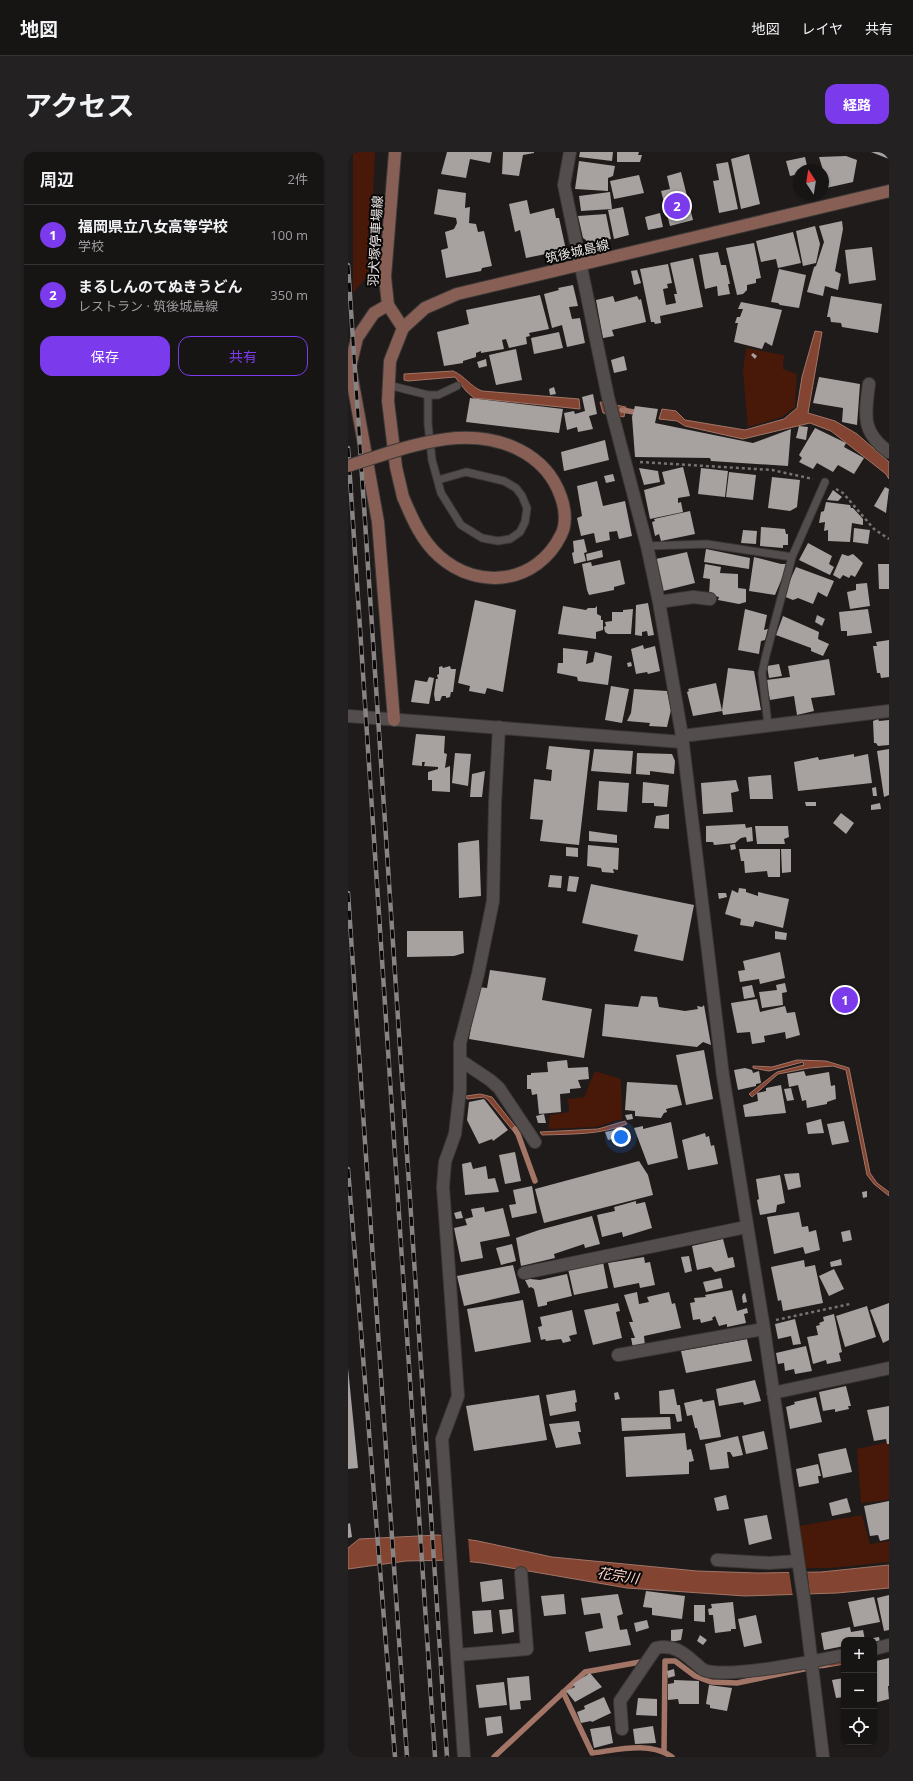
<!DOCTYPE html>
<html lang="ja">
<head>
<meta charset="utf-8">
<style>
	body { margin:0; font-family:"Open Sans","Noto Sans JP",sans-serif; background:#242122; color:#f1f3f6 }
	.controls { position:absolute; right:12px; bottom:12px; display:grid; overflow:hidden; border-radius:8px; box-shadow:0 1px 3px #0004 }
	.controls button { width:36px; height:36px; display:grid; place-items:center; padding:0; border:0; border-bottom:1px solid #363334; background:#171414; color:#f1f3f6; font:20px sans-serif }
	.compass { position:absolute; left:445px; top:12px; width:36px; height:36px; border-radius:50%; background:#171414; box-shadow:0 1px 3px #0004; rotate:348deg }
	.you { position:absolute; left:273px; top:985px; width:14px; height:14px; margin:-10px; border:3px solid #fff; border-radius:50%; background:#1a73e8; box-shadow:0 0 0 6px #1a73e833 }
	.badge { display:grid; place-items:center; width:26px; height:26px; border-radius:50%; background:#7c3aed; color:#fff; font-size:13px; font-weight:700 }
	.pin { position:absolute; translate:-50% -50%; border:2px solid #fff; box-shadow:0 1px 4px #0006 }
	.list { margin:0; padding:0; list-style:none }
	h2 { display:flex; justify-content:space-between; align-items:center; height:52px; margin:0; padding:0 16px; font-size:17px }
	h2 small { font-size:13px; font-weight:400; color:#9e9ea0 }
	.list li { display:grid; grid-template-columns:26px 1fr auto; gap:12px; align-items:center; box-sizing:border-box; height:60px; padding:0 16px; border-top:1px solid #363334 }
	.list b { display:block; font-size:15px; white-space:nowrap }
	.list p { margin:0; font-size:13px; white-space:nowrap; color:#9e9ea0 }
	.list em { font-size:13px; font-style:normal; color:#9e9ea0 }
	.actions { display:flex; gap:8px; padding:12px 16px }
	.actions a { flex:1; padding:9px 0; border:1px solid #7c3aed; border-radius:12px; text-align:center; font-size:14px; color:#7c3aed }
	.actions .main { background:#7c3aed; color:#fff }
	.icon { flex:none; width:22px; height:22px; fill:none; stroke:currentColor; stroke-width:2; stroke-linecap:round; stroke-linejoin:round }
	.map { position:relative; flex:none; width:541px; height:1605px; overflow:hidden; border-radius:12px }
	header { display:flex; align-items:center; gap:24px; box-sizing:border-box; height:56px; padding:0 20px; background:#171414; border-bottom:1px solid #363334 }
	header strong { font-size:19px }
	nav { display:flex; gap:22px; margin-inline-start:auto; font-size:14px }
	.intro { display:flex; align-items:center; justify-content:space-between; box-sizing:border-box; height:96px; padding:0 24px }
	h1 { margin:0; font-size:28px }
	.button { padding:10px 18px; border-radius:12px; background:#7c3aed; color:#fff; font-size:14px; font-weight:700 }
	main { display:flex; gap:24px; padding:0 24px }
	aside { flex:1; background:#171414; border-radius:12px; box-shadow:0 1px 3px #0004 }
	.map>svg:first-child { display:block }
	.green { fill:#481808 }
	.water { fill:#834431; stroke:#a27567 }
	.pier { fill:#1f1b1a }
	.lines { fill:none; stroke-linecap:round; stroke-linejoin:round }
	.stream { stroke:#a27567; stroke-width:5.5 }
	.building { fill:#a7a2a0 }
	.lane-casing { stroke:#3a3836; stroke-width:9 }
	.street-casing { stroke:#3a3836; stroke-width:14 }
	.secondary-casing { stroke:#3a3836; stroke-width:14 }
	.path { stroke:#767372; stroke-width:2.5; stroke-dasharray:3 3; stroke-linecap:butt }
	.lane { stroke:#534e4d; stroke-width:7 }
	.street { stroke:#534e4d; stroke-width:12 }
	.secondary { stroke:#875f54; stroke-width:12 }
	.rail-casing { stroke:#888483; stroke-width:4.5 }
	.rail { stroke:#080606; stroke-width:3; stroke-dasharray:9; stroke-linecap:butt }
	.secondary-bridge-casing { stroke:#3a3836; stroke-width:14; stroke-linecap:butt }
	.secondary-bridge { stroke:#875f54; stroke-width:12 }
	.labels { text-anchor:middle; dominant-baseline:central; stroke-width:4; stroke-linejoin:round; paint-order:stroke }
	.street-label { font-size:13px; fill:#eae7e6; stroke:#080606 }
	.water-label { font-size:14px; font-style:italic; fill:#ffd6ca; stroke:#080606 }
</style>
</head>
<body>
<header>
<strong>地図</strong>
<nav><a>地図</a><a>レイヤ</a><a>共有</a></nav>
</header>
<div class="intro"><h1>アクセス</h1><a class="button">経路</a></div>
<main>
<aside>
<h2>周辺<small>2件</small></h2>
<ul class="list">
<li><span class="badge">1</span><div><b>福岡県立八女高等学校</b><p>学校</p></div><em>100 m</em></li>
<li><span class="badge">2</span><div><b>まるしんのてぬきうどん</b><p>レストラン · 筑後城島線</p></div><em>350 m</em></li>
</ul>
<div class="actions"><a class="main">保存</a><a>共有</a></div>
</aside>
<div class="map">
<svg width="541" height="1605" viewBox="0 0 541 1605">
	<rect width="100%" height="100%" fill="#1f1b1a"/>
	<path class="green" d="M5,0H27L22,112L19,125L5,141Z
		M398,196L436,203L435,217L449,222L447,255L434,265L400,275L395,220Z
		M247,919L273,927L274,967L248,975L200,977L202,963L221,960L220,947L236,945Z
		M541,1290V1347L540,1348L513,1351L509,1297Z
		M514,1363L522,1392L541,1389V1410L483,1416H457L451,1374Z"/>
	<path class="water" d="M467,179L474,180L460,261L487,269L509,282L541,310V327L538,322L483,279L462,271L395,287L337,274L329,269L311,267L314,257L328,259L337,268L397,278L436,267L449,256L454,225Z
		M105,219C117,224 123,235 134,239L231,247L232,257L126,246L118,239L107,225L60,229L56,228V222Z
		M252,250L278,255L276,265L255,261Z
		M449,908L478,909L501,916L522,1021L529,1031L541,1040V1044L526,1032L519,1023L498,918L485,914L461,916L430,922L404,945L401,942L429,920L456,913L455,910L421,919L405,916V914L424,915Z
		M132,942L144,945L170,978V985L140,948L136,945L119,947L118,944Z
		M277,969L279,972C253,983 222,982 194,983L192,980L250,977Z
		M90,1383L130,1389L204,1405L349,1419L409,1421L473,1420L541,1413V1436L489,1441L397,1444L279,1436L134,1411L107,1408L58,1409L0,1417V1396L11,1387Z
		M496,1508V1512L474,1516V1512Z"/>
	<path class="pier" d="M93,1381L120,1385L122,1412L95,1410Z
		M459,1418L462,1444L445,1445L441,1419Z"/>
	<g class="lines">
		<path class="stream" d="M274,258L292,261
			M167,977L170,982L187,1029
			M215,1540L244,1601C269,1598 302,1589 324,1605
			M316,1599L317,1509H327L347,1524L363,1530L389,1531L480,1512
			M146,1605L237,1520L292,1510"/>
	</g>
	<path class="building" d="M99,0H144L142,11L122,7L118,26L93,22Z
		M155,0H186V1L175,3L171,24L154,22Z
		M232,0H265L264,9L231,5Z
		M269,0H291L290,3H294L292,10H269Z
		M523,0H541V7Z
		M401,2L412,52L393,57L383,7Z
		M498,4L509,8L505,30L478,36L475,18L471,5Z
		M457,5L460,18H451V22L442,24L438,9Z
		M231,9L267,14L265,24L260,26V39L227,37Z
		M380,10L390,57L371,61L365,29L371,28L368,12Z
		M333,20L345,68L322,74L313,39L322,37L319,24Z
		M291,23L296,41L266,47L262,29Z
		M90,37L118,41L117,56L122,55L121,71L128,72L130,80L136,79L144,114L134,116L133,119L98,126L93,98L100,96L97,80L106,77L109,71L108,66L86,62Z
		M262,40L264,57L233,59L231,44Z
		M179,48L182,62L206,56L208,66H211L218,98L178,106L172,78L167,80L161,52Z
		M275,55L281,83L266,87L260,58Z
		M312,61L315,75L300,78L297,65Z
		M258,62L263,87L239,92L238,88L235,86L230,64Z
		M494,69L495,77L487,119L493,122L490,138L477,134L475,144L459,140L466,115L468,114L476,90L471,74Z
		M467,74L472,92L468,111L455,114L448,79Z
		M445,80L453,111L430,116L428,107L413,110L408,89Z
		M406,91L413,126L408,127V131L399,133V138L395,142L389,143L378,96Z
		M524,95L528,128L501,132L497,98Z
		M370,100L373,113H378L382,132H380L382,142L370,144L369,134L357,137L351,103Z
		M345,106L355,155L312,164L313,171L307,172L306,170H303L292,117L320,112L324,131L319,132L320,136L315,137L318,153L328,151L326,142H329L322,111Z
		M431,117L458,123L451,156L432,153L430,151L423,150Z
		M289,118L293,131L286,133L283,119Z
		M225,133L230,154L221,155L224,167L232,166L237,191L219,195L214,173L204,176L196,142L211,138L210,136Z
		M192,143L201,177L181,181L182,184L178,185L179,192L161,196L158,187L154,188L156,197L133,201V199L128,201V205L115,209V211L96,214L89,180L121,172L118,158Z
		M265,144L267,150L289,144L291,148L293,147L298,170L264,178L266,184L255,186L248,148Z
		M483,144L534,152L530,181L494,175L493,171L483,170L482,165H479Z
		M393,150L434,158L424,194L417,190L414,197L386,190L390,171H387L389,165H392L395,157H390Z
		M211,180L215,196L186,202L183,186Z
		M168,197L174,228L148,233L141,203Z
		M405,201L409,204L407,207L403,203Z
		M276,204L279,218L266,221L263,208Z
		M138,207L139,214L131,216L129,210Z
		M471,225L512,232L509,273L494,270L495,256L465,251Z
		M206,235L208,242L202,243L201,237Z
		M245,242L249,262L241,264L245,277L230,280L229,275L219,278L216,261L226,259L227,262L237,259L234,245Z
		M122,246L215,257L211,281L118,270Z
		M287,254L310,257L307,271L405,291L443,277L440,314L363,309L362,306L287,305L284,265Z
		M451,274L460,275L458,288L448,286Z
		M467,276L498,291L496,295L516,306L506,322L490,313L485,320L469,311L465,317L451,310L454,306L451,303Z
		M257,288L261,308L216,319L213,300Z
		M335,315L342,344L330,346V351L333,350L335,360L302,367L296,338L317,332L314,320Z
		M291,316L310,319L312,330L296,333Z
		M353,316L380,319L377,345L350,342Z
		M381,320L408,323L405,348L378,345Z
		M265,322L267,329L258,331L256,324Z
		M424,325L452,328L449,355L442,359L420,356Z
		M249,329L255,354L277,349L284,384L271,387L269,379L261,380L262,388L248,391L246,381L233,384L229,366L234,364L229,334Z
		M537,335L541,337L538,361L526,354Z
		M485,338L494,345L490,349L479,348Z
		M478,350L502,353L503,356H505L515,367V373L504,371L502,390L480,389V378L476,379L477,370L471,371L473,360L476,359Z
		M342,359L347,382L313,389L311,382L307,384L304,370L307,369L306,367Z
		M413,375L437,377L438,382H440V393H435V396L412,394Z
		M506,376L522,378L520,392L505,390Z
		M395,378L409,379L408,392L393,391Z
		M236,387L239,400L236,401L238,409L226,412L224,401L226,400L225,389Z
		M460,391L484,404L481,412L486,415L482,423L451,408Z
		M358,397L402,406L401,417L356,410Z
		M254,398L255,405L239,409L238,402Z
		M339,400L347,431L315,439L308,407Z
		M494,402L500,404L505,402L515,411L507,425L503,423L501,426L495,423L492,427L485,423Z
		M406,405L433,412H440L427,443L401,439Z
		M272,408L277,432L266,435V438L241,443L239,438L234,412L243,410L244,414Z
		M357,412L373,415L372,421L390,422V436L398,437V450L391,452L370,448L371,445L361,443L362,427L355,426Z
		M530,412H541V437H531Z
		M448,415L486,429L479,445L470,440L465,452L450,446L445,448L435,444Z
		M519,431L522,454L502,457L499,440L508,438V432Z
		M127,448L168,458L155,540L139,536L137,542L121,539L122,534L110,531Z
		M300,451L306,483L300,484L299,479L294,480V484L287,483L288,453Z
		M215,454L238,458L240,456H247L249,454V462L253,464V468H255V478L248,480V487L210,482Z
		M285,457L283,482H260L257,480L256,475L258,474L257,470L264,469V460H275V458Z
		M397,457L419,463L416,478L420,477L417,488L413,489L411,502L390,498Z
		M520,457L524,481L499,484V479H493L491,460Z
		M469,463L477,467L474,474L467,470Z
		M435,464L471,480L470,487L481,492L475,504L463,499V496L428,483Z
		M541,488V525L533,526L532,521H529L525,494H529L528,490Z
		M295,493L296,497L307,494L312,519L300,522L299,520L288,522L283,497Z
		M215,496L240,499L238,512L245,510L247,500L264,504L260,533L230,529L229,525L209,521L210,511H215Z
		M481,507L487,543L463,546L466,559L449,563L446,544L422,548L418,528L442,525L440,514Z
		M283,510L284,514L280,515L279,511Z
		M431,512L434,524L421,526L419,514Z
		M94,514L95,516L102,514L103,517H108L105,540H103L102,545L98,546V544H94L92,549H87L86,542L88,527H90L89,523L91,522V515Z
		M380,516L406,519L413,558L375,563L374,558Z
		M81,525L86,526L81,552L63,550L67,528L79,530Z
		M368,531L374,559L345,564L339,540L341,539L340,537Z
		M263,534L281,537L274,571L257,568Z
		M286,537L319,539L323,558L319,575L301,574L302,571L279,569L283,561Z
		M530,567L531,569L541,568V593L530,594L528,591H526L525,569Z
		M68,582L97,584L96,601L99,602L97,616L102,614V640L84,639V628H80V620L90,617V615L76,614L77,610H74V614L64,613Z
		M201,594L242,598L231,693L192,689L195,668L182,667L186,627L203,629L204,618L198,617Z
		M246,597L285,599L283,622L243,619Z
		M541,597V643L536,645L529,599Z
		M107,601L123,602L120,634L104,631Z
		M289,601L324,602L327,609L326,622L302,619V623L288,622Z
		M506,602V605L520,602L524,631L450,639L446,610L470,605L471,608Z
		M137,619L134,645H122L124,622Z
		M423,623L425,647H402L400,625Z
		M388,628L391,639L383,641L385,660L355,662L353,631Z
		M251,629L281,631L279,660L249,658Z
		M295,630L321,633L319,655L306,654V651H294Z
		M528,635L529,644H525L524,636Z
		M457,650H468V654H458Z
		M532,651L533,657L523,658V653Z
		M493,661L506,671L498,682L485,671Z
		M321,662V677L306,676L308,664Z
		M397,672L398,676L404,675L405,689L399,690L398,685L393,686L387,691L366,693L365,690H358V674Z
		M407,674H440L441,685L436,687L437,692H409Z
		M241,679L269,683V691L241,689Z
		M131,688L133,744L111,746L110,691Z
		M387,692L388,697L383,698L382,693Z
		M240,693L271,696L270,718L265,717L266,721L254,720L253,716L239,714Z
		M218,695L230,696V705L218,704Z
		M391,697H432V725H420L419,719L397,721L396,709H393Z
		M433,697H443V720L434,721Z
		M202,723L214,724L213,736L200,735Z
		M221,724L231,725L228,740L219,739Z
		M243,732L346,753L335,809L286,799L290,783L234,771Z
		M391,736L398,737V740L410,744V740L441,747L435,776L407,769L405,775L392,773L393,767L377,762L384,738L390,741Z
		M370,741H378L379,745L371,747Z
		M59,779H115L116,801L106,804L59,805Z
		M427,779L439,781L438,788L427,787Z
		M432,800L437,826L412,832L411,827L392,830L390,819L397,818L395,809Z
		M142,818L198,826L194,848L244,857L236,906L121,887L130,835L139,836Z
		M437,831L439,840L434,841L435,853L414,856L411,840L429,838L428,833Z
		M404,833L407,845L396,847L394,835Z
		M293,844L309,845L311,855L337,859L350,857L349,854L354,855L356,853L363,893L355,890L349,895L254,884L257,852L290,855Z
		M409,847L412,860L437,854L439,861L447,860L452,883L438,887L437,880L416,884L417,890L404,892L402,880L389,881L383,851Z
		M356,898L365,947L338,953L328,903Z
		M219,908L220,916L240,915L241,927L230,928L233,936L222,937V941L212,942L213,960L191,962L189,942L184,943L183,937H179V923H183V921L200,920L199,910Z
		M397,916L404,918L405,921L411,919L413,931L408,932V934L390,938L386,918Z
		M456,919L458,924L481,920L483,934L487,933L488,947L479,950V952L459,956L458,948L454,949L450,933L441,935L439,922Z
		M279,930L329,933L334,953L318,957L319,960L316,961L313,966L287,964V959L277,958Z
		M433,933L438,961L397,965L395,953L410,949L409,941L418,939V936Z
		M443,936L446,948L439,949L436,937Z
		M136,947L160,978L145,989L144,987L131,992L119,968L121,950Z
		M196,962L198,971H190L188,964Z
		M284,962L285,967L279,968L277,963Z
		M473,967L476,981L460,982L458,971Z
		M496,969L501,990L484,993L479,972Z
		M323,970L330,1006L300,1013L286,976L295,974V977Z
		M272,977L273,985L260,988L257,980Z
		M357,981L358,985L361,984L363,994L366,993L370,1012L340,1018L334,988Z
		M167,1000L173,1029L157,1032L151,1003Z
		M291,1009L300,1023L305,1043L196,1071L187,1037Z
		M123,1010L125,1017L138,1014L140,1027L147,1026L151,1040L117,1043L114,1012Z
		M451,1021L453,1035L440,1038L436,1022Z
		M432,1023L437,1051L429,1053L428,1060L412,1063L409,1048L411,1047L408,1027Z
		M184,1034L189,1061L164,1066L161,1053L168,1052L165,1038Z
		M519,1039V1045L515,1046L514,1040Z
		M288,1049V1052L297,1050L304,1076L275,1085L274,1080L254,1085L249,1063L267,1059L266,1055Z
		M136,1055L137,1060L155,1056L162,1084L132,1090L135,1106L113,1110L106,1076L119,1073L117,1067L125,1065L123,1057Z
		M113,1059L115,1066L108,1067L106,1061Z
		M451,1060L454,1075L460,1074L461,1080L468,1078L472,1098L457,1102L455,1095L426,1102L419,1065Z
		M244,1064L252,1092L237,1096L236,1092L206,1102L207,1106L173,1114L168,1086L191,1078Z
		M502,1078L504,1088L495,1090L493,1080Z
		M375,1087L380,1106L385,1105L387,1115L367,1120L363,1115L349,1118L344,1094Z
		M164,1092L168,1109L153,1113L148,1096Z
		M341,1104L344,1119L337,1121L333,1105Z
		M296,1105L297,1111L302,1110L307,1133L292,1136L291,1131L266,1136L260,1111Z
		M493,1107L494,1113L483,1115L482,1110Z
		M456,1108L457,1115L467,1113L475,1151L435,1159L433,1148L430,1149L423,1115Z
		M255,1110L260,1136L226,1143L220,1117Z
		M165,1113L172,1141L116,1154L109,1124Z
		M486,1117L496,1137L481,1144L471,1124Z
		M219,1122L224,1144L199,1150V1153L190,1155L186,1137L183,1135L181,1136L177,1128L182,1127L192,1128Z
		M373,1126L375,1136L358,1140L355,1130Z
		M384,1138L389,1159L399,1156L400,1161L396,1162L398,1171L379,1175V1172L371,1174L367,1164L364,1166L365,1168L353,1171L352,1167L345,1168L342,1151L347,1150L346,1146L358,1145L357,1143Z
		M289,1140L291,1152L301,1150L299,1145L321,1140L324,1152L327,1151L333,1176L296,1184L297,1194L285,1196L283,1186H287L281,1170H285L276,1143Z
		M397,1141L399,1150L395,1151L394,1145L395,1142Z
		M175,1148L183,1190L127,1200L119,1157Z
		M270,1151L272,1159L268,1160L274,1186L245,1193L236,1158Z
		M541,1151V1188L535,1191L522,1158Z
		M519,1154L528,1185L497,1195L488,1164Z
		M224,1158L229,1182L221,1184L223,1189L215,1191L213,1187L198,1189L197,1187L193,1188L190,1175L194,1174L192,1165Z
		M486,1162L494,1200L491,1201L493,1209L479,1212L478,1208L465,1212L459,1185L470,1183L468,1174L472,1173L471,1171L476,1169L475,1165Z
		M447,1167L453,1192L445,1193L443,1184L430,1187L427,1172Z
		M399,1187L404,1209L338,1221L333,1199Z
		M458,1194L464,1219L447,1222L446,1217L437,1219L436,1211L430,1212L428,1201Z
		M0,1216L10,1316L0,1317Z
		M407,1228L413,1249L396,1253L395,1250L371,1254L368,1237Z
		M498,1234L503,1254H500L501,1257L487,1260V1257L475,1259L471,1240Z
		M326,1237L329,1253H332L334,1269L329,1270L327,1262H312L311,1239Z
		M227,1238L229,1250L227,1251L228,1259L202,1264L198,1243Z
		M270,1240L272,1247L267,1248L266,1241Z
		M191,1243L199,1288L126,1299L118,1254Z
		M468,1245L474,1270L442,1277L438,1255L447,1252L446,1250Z
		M354,1247L355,1250L366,1248L373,1285L352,1288L349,1276H347L344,1263L339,1264L336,1251Z
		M541,1254V1292H539L538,1287L526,1289L519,1258Z
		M322,1265L323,1277L274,1279L273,1266Z
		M231,1269L233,1280H230L233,1292L208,1296L201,1272Z
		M416,1279L420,1297L398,1302L394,1284Z
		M337,1281L339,1298L343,1297L346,1309L341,1310V1322L278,1325L276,1285Z
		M390,1284L395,1303L385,1305L382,1300H379L381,1316L362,1318L357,1292Z
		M498,1296L504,1320L475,1326L470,1302Z
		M470,1312L473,1324H470L471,1331L451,1335L448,1317Z
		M378,1343L381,1357L369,1359L366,1346Z
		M499,1346L503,1360L484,1364L481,1351Z
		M541,1349V1387L532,1389L530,1383L522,1384L516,1354Z
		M419,1363L424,1387L401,1393L396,1367Z
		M2,1371L4,1385L0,1386V1372Z
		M154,1427L156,1447L134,1450L132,1430Z
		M298,1439L337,1444L334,1467L304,1463V1456L295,1455Z
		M216,1442L218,1462L196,1464L193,1444Z
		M270,1442L275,1462L269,1464L272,1478L279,1477L283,1493L241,1500L237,1480L255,1476L252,1461L236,1463L233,1446Z
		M541,1443V1478L536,1479L529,1446Z
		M526,1445L532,1470L506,1475L500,1450Z
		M385,1450L388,1477H383V1479L367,1481L365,1463H361L360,1457L364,1456L363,1452Z
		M346,1453H357V1470L346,1469Z
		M164,1457L166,1480L154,1482L151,1458Z
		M143,1458L145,1480L126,1482L124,1459Z
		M408,1463L414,1491L396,1495L390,1467Z
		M299,1468L301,1476L288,1480L286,1471Z
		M502,1475L503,1480L515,1478L517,1488H496V1494L476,1498L473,1481Z
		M335,1477L333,1488L323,1490V1478Z
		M352,1483L359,1488L355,1493L349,1489Z
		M531,1485L532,1491L526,1492L525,1486Z
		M541,1506V1534H540L541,1547L526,1551L528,1509Z
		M326,1517L327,1524L320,1526L319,1519Z
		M242,1521L254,1535L227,1550L218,1539L227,1535L225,1532Z
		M181,1524L183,1548L172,1549L173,1557L162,1558L159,1526Z
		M496,1526V1545L488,1546L484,1528Z
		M326,1528L351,1529V1552H331L330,1547L320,1548V1532L326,1531Z
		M156,1530L159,1553L131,1556L128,1533Z
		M361,1533L384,1536L379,1559L362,1556V1553L358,1552Z
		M256,1545L263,1561L244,1570L243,1569L233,1571L229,1560L237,1557L236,1554Z
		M290,1546L309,1547V1564L288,1563Z
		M153,1564L155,1581L139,1584L137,1566Z
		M262,1574L265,1591L246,1596L242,1577Z
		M305,1574L308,1591L287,1592L285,1577Z"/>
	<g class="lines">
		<g class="lane-casing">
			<path id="lane" d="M40,233L80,243H90L109,234
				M80,243V272L84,308L93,341L113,373L134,386L150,389L162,387L172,380L177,370L179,356L174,344L168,336L156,329L118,320L90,328
				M299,394L359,392L444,405
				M420,573L414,521L418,503L444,405L477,330"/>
		</g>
		<g class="street-casing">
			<path id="street" d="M222,0L216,33L260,245L299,394L311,450L334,584L375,924L416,1177L456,1448L475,1605
				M521,232C517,263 513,280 541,300
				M311,450L345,445L362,447
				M0,564L334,590
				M334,584L541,559
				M112,908L142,928L151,936L187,990
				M176,1121L398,1075
				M270,1203L416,1177
				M425,1241L541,1216
				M369,1408L421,1411L450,1409
				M526,1497L541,1493
				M109,1503L179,1497L173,1421
				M274,1577L272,1549L308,1496C324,1492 335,1500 346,1510C349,1512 353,1517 356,1518C378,1527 469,1509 496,1503
				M116,1605L94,1287L110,1244L95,1035L97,1010L107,982L112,938V891L130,822L145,749L147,651L151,575"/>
		</g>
		<g class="secondary-casing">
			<path id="secondary" d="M47,0L37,125L40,153L55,176
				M40,153L26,161L9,186L2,215L30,370L46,568
				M55,345L48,315L40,249L42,209L55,176L77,156L109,142L541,39"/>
		</g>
		<path class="path" d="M292,310L424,318L465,327
			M488,337L495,341L526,377L541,387
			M428,1168L502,1152"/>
		<use href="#lane" class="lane"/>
		<use href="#street" class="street"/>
		<use href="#secondary" class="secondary"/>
		<g class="rail-casing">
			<path id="rail" d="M0,113L99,1605
				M0,296L87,1605
				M0,741L59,1605
				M0,1017L47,1605"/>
		</g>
		<use href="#rail" class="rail"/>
		<g class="secondary-bridge-casing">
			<path id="secondary-bridge" d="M0,314C35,303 71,289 108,286C152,283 198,301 213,345C217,356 219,372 213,383C189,432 130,439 91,404C73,388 64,366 55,345"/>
		</g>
		<use href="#secondary-bridge" class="secondary-bridge"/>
	</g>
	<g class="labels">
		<g class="street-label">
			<text transform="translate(27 89) rotate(-87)">羽犬塚停車場線</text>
			<text transform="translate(229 99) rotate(-13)">筑後城島線</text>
		</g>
		<g class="water-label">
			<text transform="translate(270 1423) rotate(9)">花宗川</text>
		</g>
	</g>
</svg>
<div class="controls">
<button>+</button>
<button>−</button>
<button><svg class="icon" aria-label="locate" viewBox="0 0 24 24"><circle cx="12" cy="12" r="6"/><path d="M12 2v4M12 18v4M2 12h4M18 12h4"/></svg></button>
</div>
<svg class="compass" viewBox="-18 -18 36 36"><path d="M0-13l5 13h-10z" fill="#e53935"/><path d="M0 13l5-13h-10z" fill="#9e9ea0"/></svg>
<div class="you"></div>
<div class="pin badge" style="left:497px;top:848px">1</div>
<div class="pin badge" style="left:329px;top:54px">2</div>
</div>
</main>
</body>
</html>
